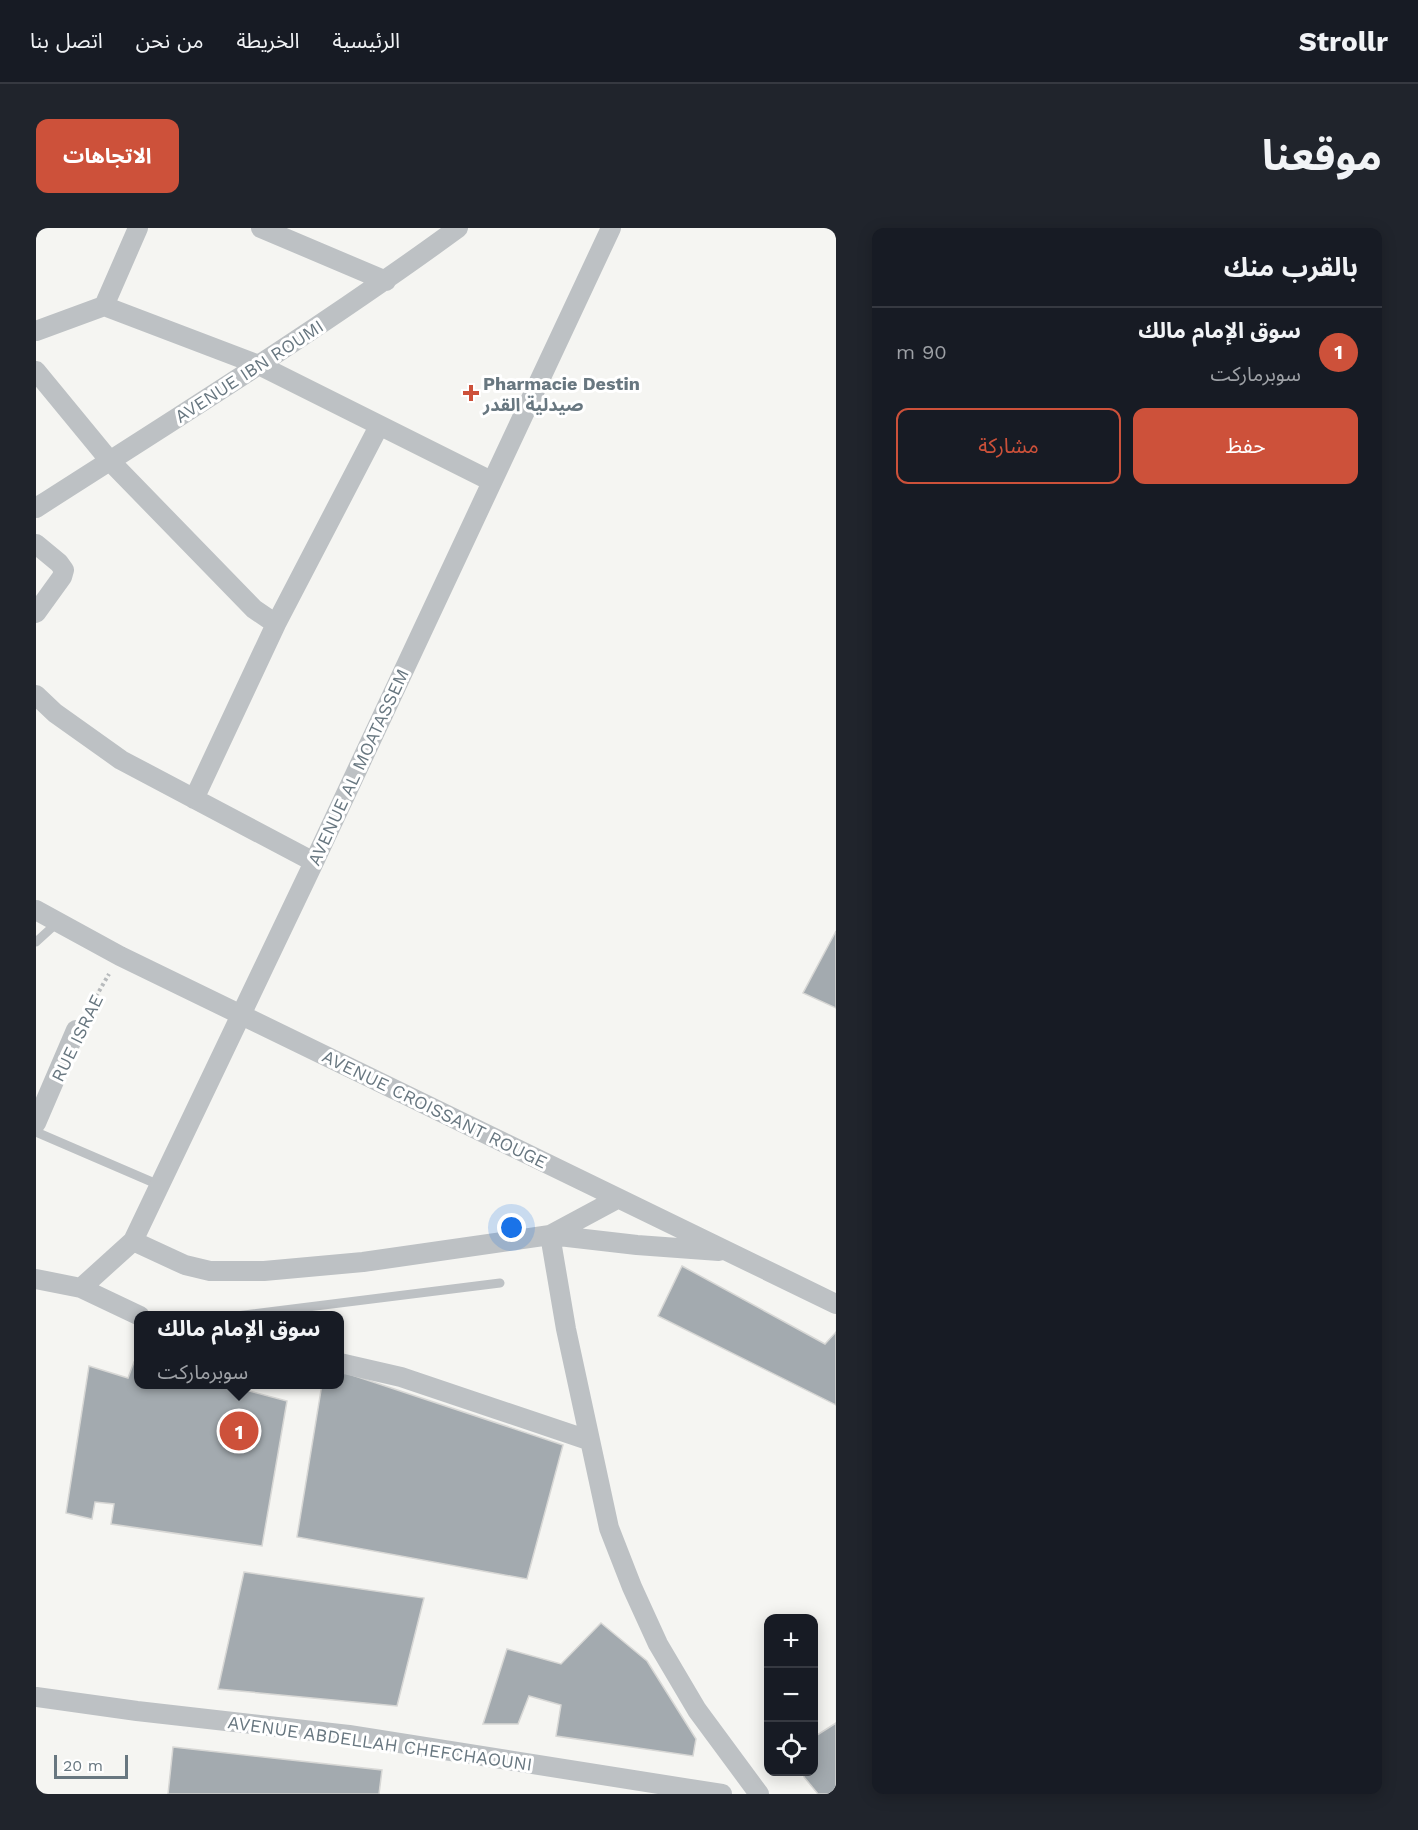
<!DOCTYPE html>
<html lang="ar">
<head>
<meta charset="utf-8">
<style>
	body { margin:0; font-family:"Work Sans","Noto Sans Arabic",sans-serif; background:#20242c; color:#f1f3f6; direction:rtl }
	.controls { position:absolute; right:18px; bottom:18px; display:grid; overflow:hidden; border-radius:12px; box-shadow:0 3px 15px #0003 }
	.controls button { width:54px; height:54px; display:grid; place-items:center; padding:0; border:0; border-bottom:2px solid #363941; background:#171b24; color:#f1f3f6; font:30px sans-serif }
	.scale { position:absolute; left:18px; bottom:15px; width:74px; box-sizing:border-box; padding-left:6px; border:3px solid #687780; border-top:0; font-size:16px; line-height:21px; white-space:nowrap; color:#687780; -webkit-text-stroke:4px #fff; paint-order:stroke }
	.you { position:absolute; left:476px; top:1000px; width:21px; height:21px; margin:-15px; border:4px solid #fff; border-radius:50%; background:#1a73e8; box-shadow:0 0 0 9px #1a73e833 }
	.badge { display:grid; place-items:center; width:39px; height:39px; border-radius:50%; background:#cd513a; color:#fff; font-size:20px; font-weight:700 }
	.pin { position:absolute; translate:-50% -50%; border:3px solid #fff; box-shadow:0 2px 6px #0006 }
	.popup { position:absolute; left:98px; top:1083px; width:210px; height:78px; box-sizing:border-box; display:grid; place-content:center; border-radius:12px; background:#171b24; filter:drop-shadow(0 2px 4px #0005); font-size:20px; white-space:nowrap; color:#9ea1a6 }
	.popup b { font-size:22px; color:#f1f3f6 }
	.popup::after { content:''; position:absolute; left:50%; top:100%; margin-left:-12px; border:12px solid transparent; border-top-color:#171b24 }
	.list { margin:0; padding:0; list-style:none }
	h2 { display:flex; justify-content:space-between; align-items:center; height:78px; margin:0; padding:0 24px; font-size:26px }
	h2 small { font-size:20px; font-weight:400; color:#9ea1a6 }
	.list li { display:grid; grid-template-columns:39px 1fr auto; gap:18px; align-items:center; box-sizing:border-box; height:84px; padding:0 24px; border-top:2px solid #363941 }
	.list b { display:block; font-size:22px; white-space:nowrap }
	.list p { margin:0; font-size:20px; white-space:nowrap; color:#9ea1a6 }
	.list em { font-size:20px; font-style:normal; color:#9ea1a6 }
	.actions { display:flex; gap:12px; padding:18px 24px }
	.actions a { flex:1; padding:14px 0; border:2px solid #cd513a; border-radius:12px; text-align:center; font-size:21px; color:#cd513a }
	.actions .main { background:#cd513a; color:#fff }
	.icon { flex:none; width:33px; height:33px; fill:none; stroke:currentColor; stroke-width:2; stroke-linecap:round; stroke-linejoin:round }
	.map { position:relative; flex:none; width:800px; height:1566px; overflow:hidden; direction:ltr; border-radius:12px }
	header { display:flex; align-items:center; gap:36px; box-sizing:border-box; height:84px; padding:0 30px; background:#171b24; border-bottom:2px solid #363941 }
	header strong { font-size:28px }
	nav { display:flex; gap:33px; margin-inline-start:auto; font-size:21px }
	.intro { display:flex; align-items:center; justify-content:space-between; box-sizing:border-box; height:144px; padding:0 36px }
	h1 { margin:0; font-size:42px }
	.button { padding:15px 27px; border-radius:12px; background:#cd513a; color:#fff; font-size:21px; font-weight:700 }
	main { display:flex; gap:36px; padding:0 36px }
	aside { flex:1; background:#171b24; border-radius:12px; box-shadow:0 3px 15px #0003 }
	.map>svg:first-child { display:block }
	.building { fill:#a3aaaf; stroke:#d7d7d5; stroke-width:1.5 }
	.lines { fill:none; stroke-linecap:round; stroke-linejoin:round }
	.path { stroke:#b7babc; stroke-width:4; stroke-dasharray:3 3; stroke-linecap:butt }
	.lane { stroke:#bdc1c4; stroke-width:9 }
	.street { stroke:#bdc1c4; stroke-width:20 }
	.poi-dot { fill:#cd513a; stroke:#fff; stroke-width:2 }
	.labels { text-anchor:middle; dominant-baseline:central; stroke-width:6; stroke-linejoin:round; paint-order:stroke }
	.street-label { font-size:18px; fill:#687780; stroke:#fff }
	.poi-label { font-size:18px; font-weight:bold; fill:#687780; stroke:#fff; text-anchor:start }
</style>
</head>
<body>
<header>
<strong>Strollr</strong>
<nav><a>الرئيسية</a><a>الخريطة</a><a>من نحن</a><a>اتصل بنا</a></nav>
</header>
<div class="intro"><h1>موقعنا</h1><a class="button">الاتجاهات</a></div>
<main>
<aside>
<h2>بالقرب منك<small></small></h2>
<ul class="list">
<li><span class="badge">1</span><div><b>سوق الإمام مالك</b><p>سوبرماركت</p></div><em>90 m</em></li>
</ul>
<div class="actions"><a class="main">حفظ</a><a>مشاركة</a></div>
</aside>
<div class="map">
<svg width="800" height="1566" viewBox="0 0 800 1566">
	<rect width="100%" height="100%" fill="#f5f5f2"/>
	<path class="building" d="M800,703V780L767,765Z
		M646,1038L789,1116L800,1104V1177L622,1088Z
		M98,1134L103,1136V1156H187L251,1173L226,1318L75,1296L78,1276L59,1274L56,1291L30,1285L53,1138L92,1150Z
		M304,1143L527,1217L491,1351L261,1309L286,1156H304Z
		M208,1344L388,1370L361,1478L182,1461Z
		M565,1395L611,1433L660,1511L657,1528L520,1508L525,1477L493,1468L482,1496H447L471,1421L525,1436Z
		M800,1495V1566H782L768,1549L767,1544H778V1509Z
		M137,1519L346,1542L343,1566H132Z"/>
	<g class="lines">
		<path class="path" d="M51,784L73,746"/>
		<path class="lane" d="M0,714L22,694
			M0,904L123,957
			M200,1088L464,1055"/>
		<path class="street" d="M225,0L350,53
			M68,78L102,0
			M0,103L68,78L223,137L455,253
			M0,143L74,233L218,381L240,396
			M0,280C142,189 285,100 422,0
			M0,316L23,335L28,342L26,349L0,385
			M0,467L19,485L85,532L278,634
			M158,571L240,396L343,198
			M0,682L84,728L800,1076
			M0,895L40,802
			M97,1013L149,1037L174,1043H228L327,1034L514,1007L581,971
			M683,1023L601,1017L514,1007L530,1101L573,1300L596,1359L622,1416L661,1482L723,1566
			M0,1051L45,1060L104,1088
			M45,1060L97,1013L278,634L575,0
			M304,1135L365,1149L552,1212
			M0,1469L101,1483L313,1507L686,1566"/>
	</g>
	<path class="poi-dot" d="M432 156h6v6h6v6h-6v6h-6v-6h-6v-6h6z"/>
	<g class="labels">
		<g class="street-label">
			<text transform="translate(213 143) rotate(-33)">AVENUE IBN ROUMI</text>
			<text transform="translate(322 539) rotate(-65)">AVENUE AL MOATASSEM</text>
			<text transform="translate(41 810) rotate(-64)">RUE ISRAE</text>
			<text transform="translate(399 881) rotate(26)">AVENUE CROISSANT ROUGE</text>
			<text transform="translate(344 1515) rotate(8)">AVENUE ABDELLAH CHEFCHAOUNI</text>
		</g>
		<g class="poi-label">
			<text x="447" y="155">Pharmacie Destin<tspan x="447" dy="21">صيدلية القدر</tspan></text>
		</g>
	</g>
</svg>
<div class="controls">
<button>+</button>
<button>−</button>
<button><svg class="icon" aria-label="locate" viewBox="0 0 24 24"><circle cx="12" cy="12" r="6"/><path d="M12 2v4M12 18v4M2 12h4M18 12h4"/></svg></button>
</div>
<div class="scale">20 m</div>
<div class="you"></div>
<div class="pin badge" style="left:203px;top:1203px">1</div>
<div class="popup"><b>سوق الإمام مالك</b>سوبرماركت</div>
</div>
</main>
</body>
</html>
